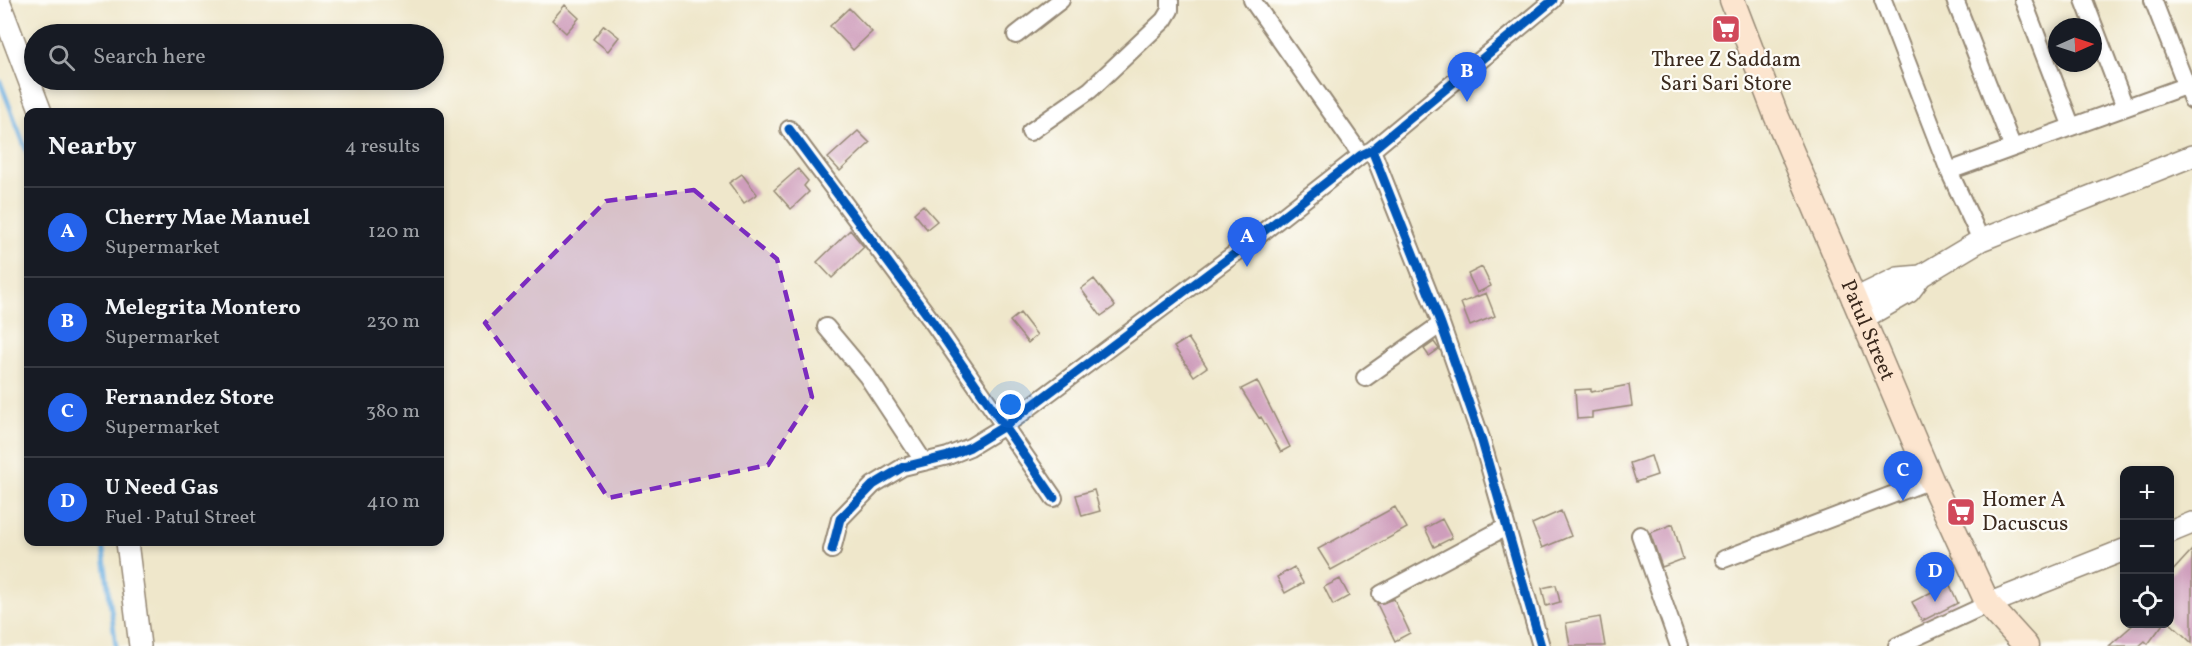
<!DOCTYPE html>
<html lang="en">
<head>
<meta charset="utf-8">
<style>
	body { margin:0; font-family:Vollkorn,serif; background:#242831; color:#f1f3f6 }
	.controls { position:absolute; right:18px; bottom:18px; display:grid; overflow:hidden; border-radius:12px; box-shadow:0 3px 9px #0003 }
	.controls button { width:54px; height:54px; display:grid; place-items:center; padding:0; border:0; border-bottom:2px solid #363941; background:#171b24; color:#f1f3f6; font:30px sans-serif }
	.compass { position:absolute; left:2048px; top:18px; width:54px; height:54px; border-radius:50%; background:#171b24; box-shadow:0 3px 9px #0003; rotate:87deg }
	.you { position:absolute; left:1011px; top:405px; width:21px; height:21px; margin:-15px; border:4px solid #fff; border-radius:50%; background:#1a73e8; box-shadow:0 0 0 9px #1a73e833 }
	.badge { display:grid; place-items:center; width:39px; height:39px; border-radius:50%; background:#2563eb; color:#fff; font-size:20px; font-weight:700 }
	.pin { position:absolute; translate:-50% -50px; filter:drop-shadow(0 2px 3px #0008) }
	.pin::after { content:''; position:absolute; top:32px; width:21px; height:18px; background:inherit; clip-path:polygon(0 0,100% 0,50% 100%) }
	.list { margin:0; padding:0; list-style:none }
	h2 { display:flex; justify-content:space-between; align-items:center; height:78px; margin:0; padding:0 24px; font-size:26px }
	h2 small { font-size:20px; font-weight:400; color:#9ea1a6 }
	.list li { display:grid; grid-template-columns:39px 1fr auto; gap:18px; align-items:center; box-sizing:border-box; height:90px; padding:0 24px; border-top:2px solid #363941 }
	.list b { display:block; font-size:22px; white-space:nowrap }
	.list p { margin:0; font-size:20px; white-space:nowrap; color:#9ea1a6 }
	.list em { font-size:20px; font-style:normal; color:#9ea1a6 }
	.icon { flex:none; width:33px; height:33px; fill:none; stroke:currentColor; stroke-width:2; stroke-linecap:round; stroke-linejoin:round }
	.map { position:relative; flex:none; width:2192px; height:646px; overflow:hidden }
	.search { position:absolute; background:#171b24; box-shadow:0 3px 9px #0003; left:24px; top:24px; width:420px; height:66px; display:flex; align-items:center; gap:15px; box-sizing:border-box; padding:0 21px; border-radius:33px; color:#9ea1a6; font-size:22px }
	.panel { position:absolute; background:#171b24; box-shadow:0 3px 9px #0003; left:24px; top:108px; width:420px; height:438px; border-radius:12px }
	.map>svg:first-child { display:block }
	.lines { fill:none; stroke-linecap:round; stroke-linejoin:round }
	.stream { stroke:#6db0e2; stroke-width:4.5 }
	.building { fill:#cf9ebc }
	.minor-casing { stroke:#958874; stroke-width:20 }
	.tertiary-casing { stroke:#958874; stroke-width:24 }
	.secondary-casing { stroke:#958874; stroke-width:27 }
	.minor { stroke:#fff; stroke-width:16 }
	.tertiary { stroke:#fff; stroke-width:21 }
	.secondary { stroke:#fce5cf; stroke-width:24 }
	.cycleway-casing { stroke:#fdfcf7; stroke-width:13 }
	.cycleway { stroke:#0057b8; stroke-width:9 }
	.marked { fill:#7b2cbf; fill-opacity:0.2; stroke:#7b2cbf; stroke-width:4.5; stroke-dasharray:12 8; stroke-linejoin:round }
	.labels { text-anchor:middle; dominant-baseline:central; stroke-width:4.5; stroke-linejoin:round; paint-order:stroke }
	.poi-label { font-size:21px; fill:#3b2a1e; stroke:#fdfcf7 }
	.street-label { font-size:21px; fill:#3b2a1e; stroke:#fdfcf7 }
</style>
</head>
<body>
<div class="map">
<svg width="2192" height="646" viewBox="0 0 2192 646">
	<rect width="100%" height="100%" fill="#fdfcf7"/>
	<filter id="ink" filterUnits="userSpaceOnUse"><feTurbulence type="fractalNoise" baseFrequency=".0167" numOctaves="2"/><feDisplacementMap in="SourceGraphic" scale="12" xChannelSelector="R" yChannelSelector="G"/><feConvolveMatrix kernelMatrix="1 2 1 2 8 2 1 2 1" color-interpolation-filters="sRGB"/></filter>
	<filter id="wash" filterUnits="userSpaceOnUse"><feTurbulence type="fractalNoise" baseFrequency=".008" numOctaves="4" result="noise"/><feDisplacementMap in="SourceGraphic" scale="24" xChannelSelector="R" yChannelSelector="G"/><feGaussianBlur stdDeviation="1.35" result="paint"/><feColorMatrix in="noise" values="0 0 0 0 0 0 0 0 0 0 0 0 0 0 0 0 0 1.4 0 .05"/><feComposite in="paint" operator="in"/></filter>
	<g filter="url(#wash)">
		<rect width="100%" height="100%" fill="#efe7cb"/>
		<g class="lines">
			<path class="stream" d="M0,81L28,155
				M102,542L116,646"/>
		</g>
		<g id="blocks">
			<path class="building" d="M565,5L579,18L566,33L552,20Z
				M849,8L872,32L853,50L830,26Z
				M604,25L619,37L608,51L593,39Z
				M858,131L870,143L840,171L828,158Z
				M798,169L808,181L804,186L809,192L791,209L774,190Z
				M742,174L757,194L744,203L729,183Z
				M923,205L937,221L927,229L914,213Z
				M850,230L864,247L832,278L817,262Z
				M1482,267L1491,286L1477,293L1468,274Z
				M1094,279L1115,306L1101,316L1081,289Z
				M1486,293L1495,316L1470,326L1461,303Z
				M1020,313L1037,335L1028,343L1010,321Z
				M1188,338L1207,367L1194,376L1174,347Z
				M1434,342L1439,349L1429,356L1424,349Z
				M1257,381L1290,447L1281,452L1261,417L1259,418L1241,389Z
				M1629,385L1632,406L1592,412V418L1577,419L1575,390L1591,389V392Z
				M1651,456L1657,475L1636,482L1630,463Z
				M1094,490L1100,511L1082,516L1076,495Z
				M1395,507L1407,528L1331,570L1318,549Z
				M1561,511L1571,536L1542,548L1532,524Z
				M1442,519L1452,538L1434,547L1425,528Z
				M1673,524L1683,559L1662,567L1650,533Z
				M2192,550V643L2169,622V575Z
				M1294,567L1303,583L1285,593L1277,577Z
				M1340,579L1349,596L1333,605L1324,587Z
				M1949,583L1958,603L1922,621L1912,602Z
				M1556,585L1560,602L1546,606L1542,588Z
				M1394,599L1410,633L1395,641L1377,604Z
				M1600,617L1605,646H1570L1566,623Z
				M2134,624H2163L2148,644L2145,641L2139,646H2109Z"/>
		</g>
	</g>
	<g filter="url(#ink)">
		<use href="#blocks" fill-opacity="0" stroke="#958874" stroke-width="1.5"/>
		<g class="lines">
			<g class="minor-casing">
				<path id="minor" d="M1252,0L1361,155
					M1883,0L1949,171L1981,240
					M1955,0L2012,146
					M2023,0L2071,125
					M2084,0L2125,107
					M2153,0L2192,100
					M1016,35L1061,0
					M789,129L934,324L1054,498
					M1030,132L1090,90L1164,20L1170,10V0
					M1372,150L1441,324L1481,438L1541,646
					M1949,171L2185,86
					M826,327L867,376L924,462
					M1365,378L1441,324
					M1640,535L1679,646
					M832,550L840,519L873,485L903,467L948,456L970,447L1006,425L1245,246L1361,155L1372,150L1553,0
					M1724,559L1931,480
					M1381,594L1506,527
					M1897,646L1988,604"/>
			</g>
			<g class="tertiary-casing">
				<path id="tertiary" d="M0,4L41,112
					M1853,300L1898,278L1921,276
					M1862,319L1909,292L1921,276L1981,240L2192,156
					M2170,532L2192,523
					M127,542L140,646
					M1988,604L2124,550"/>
			</g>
			<g class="secondary-casing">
				<g id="secondary">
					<path id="s1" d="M1732,0L1776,115L1931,480L1988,604L2026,646"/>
				</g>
			</g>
			<use href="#minor" class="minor"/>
			<use href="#tertiary" class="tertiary"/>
			<use href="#secondary" class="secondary"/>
			<g class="cycleway-casing">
				<path id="cycleway" d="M789,129L934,324L1054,498
					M1372,150L1441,324L1481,438L1541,646
					M832,550L840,519L873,485L903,467L948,456L970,447L1006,425L1245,246L1361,155L1372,150L1553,0"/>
			</g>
			<use href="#cycleway" class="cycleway"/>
		</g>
	</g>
	<path class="marked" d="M694,190L777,259L812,397L768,465L608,498L558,421L485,323L606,201Z"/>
	<defs>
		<g id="supermarket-square" transform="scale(1.5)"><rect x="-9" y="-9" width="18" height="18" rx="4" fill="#d1495b" stroke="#fdfcf7"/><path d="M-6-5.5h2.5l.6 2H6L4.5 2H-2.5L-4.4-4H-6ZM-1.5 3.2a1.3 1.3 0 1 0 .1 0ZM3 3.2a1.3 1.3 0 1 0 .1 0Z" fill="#fff"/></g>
	</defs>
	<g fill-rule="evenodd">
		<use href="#supermarket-square" x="1726" y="29"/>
		<use href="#supermarket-square" x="1961" y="512"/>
	</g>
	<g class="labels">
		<g class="poi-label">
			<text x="1726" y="60">Three Z Saddam<tspan x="1726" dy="24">Sari Sari Store</tspan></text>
			<text x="1982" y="500" text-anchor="start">Homer A<tspan x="1982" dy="24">Dacuscus</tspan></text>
		</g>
		<g class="street-label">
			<text stroke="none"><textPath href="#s1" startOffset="357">Patul Street</textPath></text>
		</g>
	</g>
</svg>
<div class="controls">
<button>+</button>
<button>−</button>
<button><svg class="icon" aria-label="locate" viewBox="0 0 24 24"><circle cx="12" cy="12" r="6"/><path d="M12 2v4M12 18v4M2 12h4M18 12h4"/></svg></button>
</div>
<svg class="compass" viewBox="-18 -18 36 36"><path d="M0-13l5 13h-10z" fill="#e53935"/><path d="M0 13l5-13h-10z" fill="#9ea1a6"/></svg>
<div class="you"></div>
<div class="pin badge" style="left:1247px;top:267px">A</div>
<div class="pin badge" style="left:1467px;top:102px">B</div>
<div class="pin badge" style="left:1903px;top:501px">C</div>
<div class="pin badge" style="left:1935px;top:602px">D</div>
<div class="search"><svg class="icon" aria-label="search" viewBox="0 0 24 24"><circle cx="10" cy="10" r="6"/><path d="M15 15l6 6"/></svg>Search here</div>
<section class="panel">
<h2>Nearby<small>4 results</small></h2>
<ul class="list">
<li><span class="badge">A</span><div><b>Cherry Mae Manuel</b><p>Supermarket</p></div><em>120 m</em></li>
<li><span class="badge">B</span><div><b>Melegrita Montero</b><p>Supermarket</p></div><em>230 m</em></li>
<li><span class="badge">C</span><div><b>Fernandez Store</b><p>Supermarket</p></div><em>380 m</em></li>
<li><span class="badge">D</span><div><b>U Need Gas</b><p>Fuel · Patul Street</p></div><em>410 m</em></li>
</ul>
</section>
</div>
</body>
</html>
